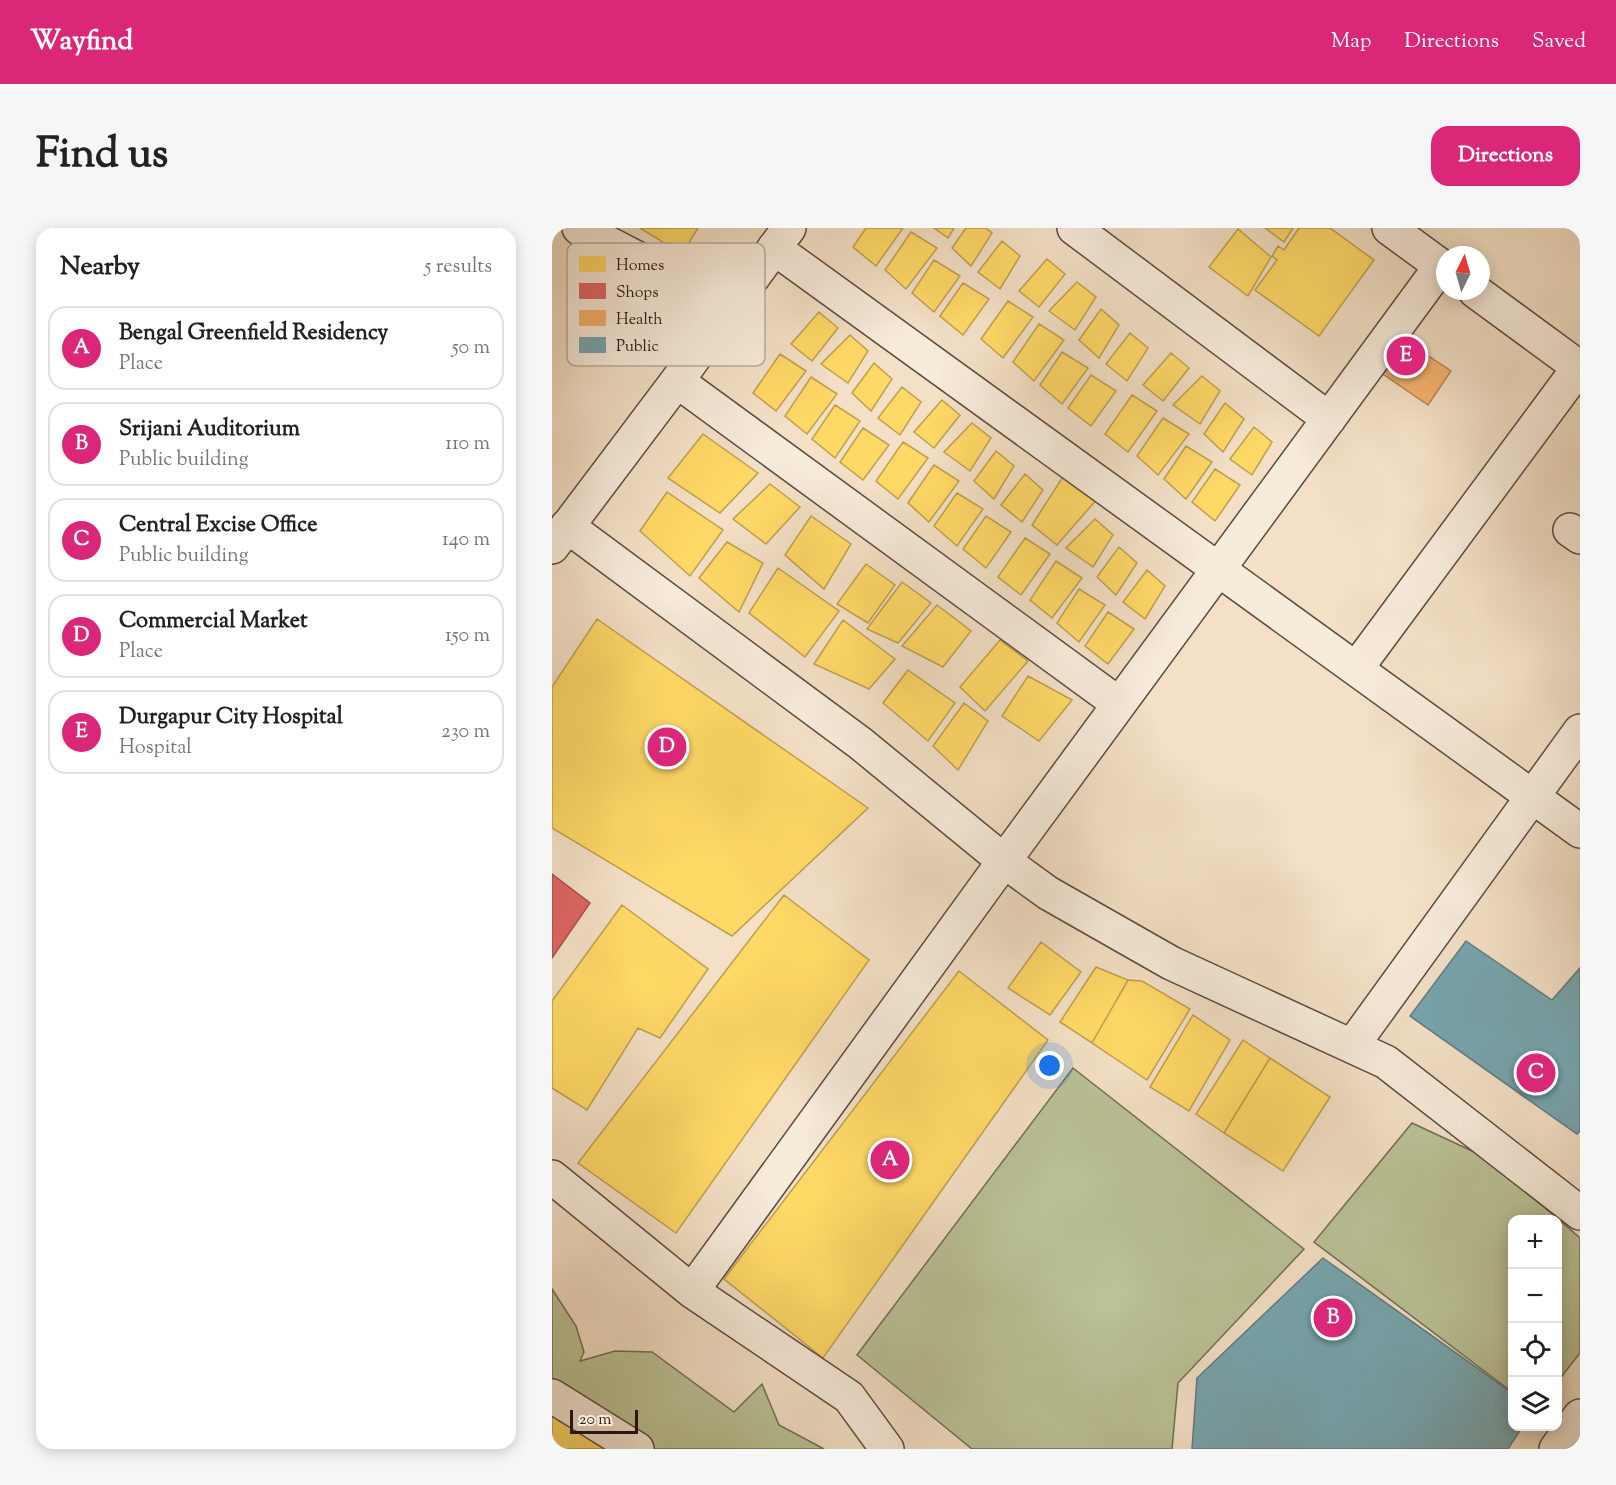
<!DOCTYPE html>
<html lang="en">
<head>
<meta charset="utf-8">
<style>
	body { margin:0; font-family:"Sorts Mill Goudy",serif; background:#f6f6f6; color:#222 }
	.controls { position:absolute; right:18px; bottom:18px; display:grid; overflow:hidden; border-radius:12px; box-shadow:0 3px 15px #0003 }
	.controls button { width:54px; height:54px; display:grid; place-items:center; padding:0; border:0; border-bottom:2px solid #e0e0e0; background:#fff; color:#222; font:30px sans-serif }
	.compass { position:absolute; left:884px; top:18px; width:54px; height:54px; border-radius:50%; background:#fff; box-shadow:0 3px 15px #0003; rotate:5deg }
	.scale { position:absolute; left:18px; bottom:15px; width:68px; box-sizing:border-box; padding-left:6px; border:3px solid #281912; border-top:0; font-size:16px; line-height:21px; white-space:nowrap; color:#281912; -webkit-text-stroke:4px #f7ebda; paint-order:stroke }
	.you { position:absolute; left:498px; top:838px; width:21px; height:21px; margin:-15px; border:4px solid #fff; border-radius:50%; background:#1a73e8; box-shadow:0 0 0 9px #1a73e833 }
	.badge { display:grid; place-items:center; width:39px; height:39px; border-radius:50%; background:#db2777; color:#fff; font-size:20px; font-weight:700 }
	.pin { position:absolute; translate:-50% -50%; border:3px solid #fff; box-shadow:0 2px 6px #0006 }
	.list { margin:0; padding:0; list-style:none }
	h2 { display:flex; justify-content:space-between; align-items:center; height:78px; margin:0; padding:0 24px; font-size:26px }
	h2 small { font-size:20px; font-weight:400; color:#767676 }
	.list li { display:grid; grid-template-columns:39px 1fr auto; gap:18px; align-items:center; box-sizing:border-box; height:84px; margin:0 12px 12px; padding:0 12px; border:2px solid #e0e0e0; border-radius:18px }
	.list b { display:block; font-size:22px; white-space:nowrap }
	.list p { margin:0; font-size:20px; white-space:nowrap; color:#767676 }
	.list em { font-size:20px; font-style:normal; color:#767676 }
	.icon { flex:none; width:33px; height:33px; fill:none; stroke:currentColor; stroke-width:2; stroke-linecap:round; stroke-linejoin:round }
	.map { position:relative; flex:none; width:1028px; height:1221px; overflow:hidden; border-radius:18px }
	header { display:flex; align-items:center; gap:36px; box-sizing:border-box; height:84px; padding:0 30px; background:#db2777; color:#fff }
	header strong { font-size:28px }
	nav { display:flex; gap:33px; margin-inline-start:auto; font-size:21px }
	.intro { display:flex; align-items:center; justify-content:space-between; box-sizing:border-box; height:144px; padding:0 36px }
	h1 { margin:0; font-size:42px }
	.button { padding:15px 27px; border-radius:18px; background:#db2777; color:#fff; font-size:21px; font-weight:700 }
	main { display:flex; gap:36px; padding:0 36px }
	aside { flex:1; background:#fff; border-radius:18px; box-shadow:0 3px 15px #0003 }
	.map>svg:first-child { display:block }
	.green { fill:#bac296; stroke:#716e54; stroke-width:1.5 }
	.homes { fill:#ffd966; stroke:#be9f4d; stroke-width:1.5 }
	.shops { fill:#e06666; stroke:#a94f4d; stroke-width:1.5 }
	.health { fill:#f6b26b; stroke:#b88450; stroke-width:1.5 }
	.public { fill:#76a5af; stroke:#5f7b80; stroke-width:1.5 }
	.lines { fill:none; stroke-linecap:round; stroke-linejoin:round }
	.minor-casing { stroke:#5b4b3f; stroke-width:36 }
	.minor { stroke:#f7ebda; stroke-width:33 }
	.key { fill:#f7ebda; stroke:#b9ac9e; stroke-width:1.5 }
	.key-label { font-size:16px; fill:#281912 }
</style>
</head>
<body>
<header>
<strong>Wayfind</strong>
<nav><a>Map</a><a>Directions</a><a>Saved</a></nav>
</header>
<div class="intro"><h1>Find us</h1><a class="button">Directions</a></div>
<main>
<aside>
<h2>Nearby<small>5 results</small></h2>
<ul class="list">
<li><span class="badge">A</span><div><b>Bengal Greenfield Residency</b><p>Place</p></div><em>50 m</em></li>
<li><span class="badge">B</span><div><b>Srijani Auditorium</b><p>Public building</p></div><em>110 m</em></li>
<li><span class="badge">C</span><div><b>Central Excise Office</b><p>Public building</p></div><em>140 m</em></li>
<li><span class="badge">D</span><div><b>Commercial Market</b><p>Place</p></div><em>150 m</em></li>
<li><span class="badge">E</span><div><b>Durgapur City Hospital</b><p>Hospital</p></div><em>230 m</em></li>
</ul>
</aside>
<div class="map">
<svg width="1028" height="1221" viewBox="0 0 1028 1221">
	<rect width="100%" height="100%" fill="#f3e0c6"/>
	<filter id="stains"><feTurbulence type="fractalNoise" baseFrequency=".00333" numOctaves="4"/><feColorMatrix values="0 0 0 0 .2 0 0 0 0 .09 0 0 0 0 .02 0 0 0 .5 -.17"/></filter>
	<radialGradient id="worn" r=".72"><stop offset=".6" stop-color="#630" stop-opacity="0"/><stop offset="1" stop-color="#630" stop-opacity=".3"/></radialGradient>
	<path class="green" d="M521,840L752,1021L626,1155L620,1221H420L305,1127Z
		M860,895L935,930L1028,1010V1125L1006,1153L1005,992H960V1164L762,1014Z
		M0,1061L24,1098L32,1124L28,1133L63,1123L100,1124L182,1184L210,1156L227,1197L272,1221H103L28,1169L0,1178Z"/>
	<path class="homes" d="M88,0H146L130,26Z
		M314,0H351L324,38L301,19Z
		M382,0H402L396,10Z
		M414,0H434L440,5L419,38L400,20Z
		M713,0H741L732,14Z
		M747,0H778L822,32L767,108L703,62L725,32L720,28L726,18L732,22Z
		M686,1L719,29L696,68L657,39Z
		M359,4L385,20L354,61L333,42Z
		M450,13L468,28L448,61L426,44Z
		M495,31L513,46L487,79L467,63Z
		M382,32L408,48L382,84L360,65Z
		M525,54L544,69L523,102L497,83Z
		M411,55L437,71L411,107L388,88Z
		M456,73L481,89L451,130L429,111Z
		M549,81L567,97L547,130L527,112Z
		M267,84L286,100L260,133L239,116Z
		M487,96L512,112L482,153L461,134Z
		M578,105L596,120L575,153L554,136Z
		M298,107L316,123L296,155L269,136Z
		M510,124L536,140L510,176L488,157Z
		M619,125L637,140L611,173L591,157Z
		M228,126L254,143L224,183L201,165Z
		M322,135L340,151L319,183L300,165Z
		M539,147L564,163L539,198L516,180Z
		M650,148L668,163L648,196L621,177Z
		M259,149L285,166L255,206L233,188Z
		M350,159L369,174L348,207L326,190Z
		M580,167L605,183L576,224L553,206Z
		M390,172L408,187L382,220L362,204Z
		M673,175L692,191L671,224L652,206Z
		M283,177L308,193L283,230L260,211Z
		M611,190L637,206L606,247L585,228Z
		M420,195L439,210L418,243L392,224Z
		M702,199L720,214L700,247L678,231Z
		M311,200L337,217L311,252L288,234Z
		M151,206L206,245L168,285L116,250Z
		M351,214L376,230L346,271L324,253Z
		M634,218L660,234L634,271L612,251Z
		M444,223L462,238L442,271L422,253Z
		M382,237L407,253L377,294L356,275Z
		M663,241L688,257L663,293L640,274Z
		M514,244L546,270L505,317L480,297Z
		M473,246L491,262L470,294L449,277Z
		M218,256L248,279L214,316L181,291Z
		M115,264L171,302L138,348L88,303Z
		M405,265L431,281L405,318L382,298Z
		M259,288L299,316L272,361L233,327Z
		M434,288L459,304L434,340L411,321Z
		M543,291L561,307L541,339L514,320Z
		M473,310L498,326L469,367L446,349Z
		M175,314L211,335L187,384L147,350Z
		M567,319L585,335L564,367L545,349Z
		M504,333L530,350L500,390L478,372Z
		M314,336L343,357L316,395L285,376Z
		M226,340L287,383L253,429L197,385Z
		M595,342L613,358L593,391L571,374Z
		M350,354L379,375L346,415L315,401Z
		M527,361L553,377L527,414L505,395Z
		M385,377L419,403L391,439L350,418Z
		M556,384L582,401L556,436L533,418Z
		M45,391L316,580L180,708L0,600V459Z
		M291,392L343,431L317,461L262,436Z
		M448,412L476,433L433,483L408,459Z
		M356,442L403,475L376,513L331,475Z
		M476,448L520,472L487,513L450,488Z
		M412,475L436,493L406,542L381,518Z
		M232,667L317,732L124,1005L26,935Z
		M70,677L156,741L108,810L86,800L35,882L0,860V773Z
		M489,714L529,744L498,787L456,760Z
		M544,739L576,752L540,815L508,794Z
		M407,743L496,812L271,1130L172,1051Z
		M576,752L590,753L638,781L595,852L540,815Z
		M641,787L678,812L637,883L598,859Z
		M691,812L718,830L672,905L644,886Z
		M718,830L778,869L731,943L672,905Z
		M0,1177L65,1221H0Z"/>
	<path class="shops" d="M0,646L38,675L0,730Z"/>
	<path class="health" d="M848,109L899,143L876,177L825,142Z"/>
	<path class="public" d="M914,713L1000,772L1028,740V903L1025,906L858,788Z
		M771,1030L960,1165V1198H971L956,1221H640L645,1150Z"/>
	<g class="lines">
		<g class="minor-casing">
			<path id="minor" d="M27,0L179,79
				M522,0L777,191
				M837,0L893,41
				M222,20L1028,603
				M923,63L1028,140
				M125,153L567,476
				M15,298L308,515L452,633L496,665L619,735L834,834L1028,985
				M1018,302L1028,309
				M0,319L125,153L237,0
				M804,441L1028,138
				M800,818L1028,503
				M0,949L140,1063L297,1169L335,1221
				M140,1063L452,633L889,38
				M0,1168L85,1221
				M1004,1221L1028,1188"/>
		</g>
		<use href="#minor" class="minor"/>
	</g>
	<rect x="15" y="15" width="198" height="123" rx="9" class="key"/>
	<rect x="27" y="28" width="27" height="16" fill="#ffd966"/>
	<rect x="27" y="55" width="27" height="16" fill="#e06666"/>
	<rect x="27" y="82" width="27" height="16" fill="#f6b26b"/>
	<rect x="27" y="109" width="27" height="16" fill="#76a5af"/>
	<g class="key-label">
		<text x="64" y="42">Homes</text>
		<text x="64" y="69">Shops</text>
		<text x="64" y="96">Health</text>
		<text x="64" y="123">Public</text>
	</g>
	<rect width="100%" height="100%" filter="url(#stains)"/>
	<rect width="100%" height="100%" fill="url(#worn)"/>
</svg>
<div class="controls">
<button>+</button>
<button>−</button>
<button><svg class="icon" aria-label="locate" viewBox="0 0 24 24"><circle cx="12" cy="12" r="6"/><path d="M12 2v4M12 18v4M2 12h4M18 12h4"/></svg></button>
<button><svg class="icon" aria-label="layers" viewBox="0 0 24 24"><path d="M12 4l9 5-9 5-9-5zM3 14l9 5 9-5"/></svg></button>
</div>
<svg class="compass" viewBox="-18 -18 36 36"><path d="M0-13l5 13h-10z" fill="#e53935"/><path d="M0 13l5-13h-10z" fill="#767676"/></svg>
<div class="scale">20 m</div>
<div class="you"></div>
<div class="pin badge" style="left:338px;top:932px">A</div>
<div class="pin badge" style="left:781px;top:1090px">B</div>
<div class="pin badge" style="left:984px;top:845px">C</div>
<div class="pin badge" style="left:115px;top:519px">D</div>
<div class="pin badge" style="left:854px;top:128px">E</div>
</div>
</main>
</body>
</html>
